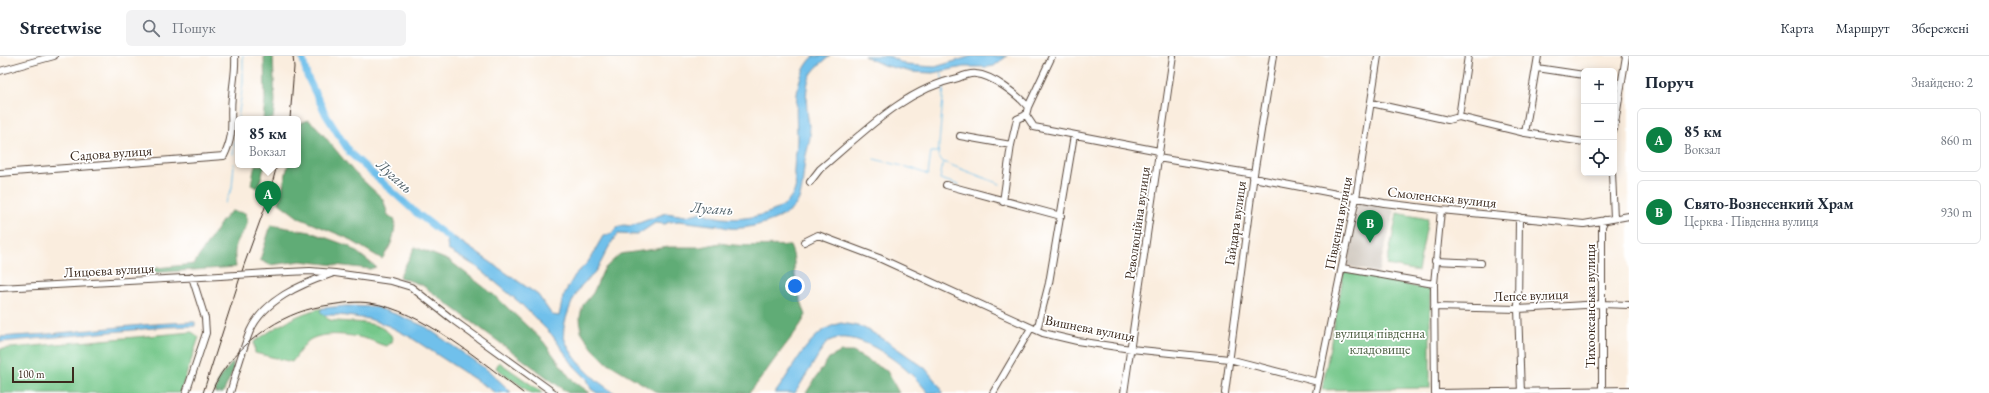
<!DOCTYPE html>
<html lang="uk">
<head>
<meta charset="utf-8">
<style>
	body { margin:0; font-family:"EB Garamond",serif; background:#f2f2f3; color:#1f2937 }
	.controls { position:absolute; right:12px; top:12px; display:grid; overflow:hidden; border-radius:6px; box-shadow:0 2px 10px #0003 }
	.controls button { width:36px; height:36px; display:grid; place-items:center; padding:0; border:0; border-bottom:1px solid #e0e1e3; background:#fff; color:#1f2937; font:20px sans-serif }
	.scale { position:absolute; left:12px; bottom:10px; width:62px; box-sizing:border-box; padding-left:4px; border:2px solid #3b2a1e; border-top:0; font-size:11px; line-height:14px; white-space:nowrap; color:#3b2a1e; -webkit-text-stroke:3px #fff; paint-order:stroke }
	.you { position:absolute; left:795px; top:230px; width:14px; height:14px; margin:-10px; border:3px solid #fff; border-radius:50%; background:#1a73e8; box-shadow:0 0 0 6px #1a73e833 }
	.badge { display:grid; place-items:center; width:26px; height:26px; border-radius:50%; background:#0b8043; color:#fff; font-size:13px; font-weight:700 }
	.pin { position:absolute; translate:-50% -33px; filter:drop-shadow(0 1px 2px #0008) }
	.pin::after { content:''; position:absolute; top:21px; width:14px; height:12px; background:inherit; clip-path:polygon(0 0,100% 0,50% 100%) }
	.popup { position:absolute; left:235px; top:60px; width:66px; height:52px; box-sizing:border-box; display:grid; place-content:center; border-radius:6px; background:#fff; filter:drop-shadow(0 1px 3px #0005); font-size:13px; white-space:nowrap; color:#747a83 }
	.popup b { font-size:15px; color:#1f2937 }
	.popup::after { content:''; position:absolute; left:50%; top:100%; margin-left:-8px; border:8px solid transparent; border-top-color:#fff }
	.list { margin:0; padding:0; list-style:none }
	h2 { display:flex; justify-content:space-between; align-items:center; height:52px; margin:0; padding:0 16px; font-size:17px }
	h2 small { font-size:13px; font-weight:400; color:#747a83 }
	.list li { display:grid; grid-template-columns:26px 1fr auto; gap:12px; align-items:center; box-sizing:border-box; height:64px; margin:0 8px 8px; padding:0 8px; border:1px solid #e0e1e3; border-radius:6px }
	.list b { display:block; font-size:15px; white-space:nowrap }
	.list p { margin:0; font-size:13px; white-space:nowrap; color:#747a83 }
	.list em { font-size:13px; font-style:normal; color:#747a83 }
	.icon { flex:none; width:22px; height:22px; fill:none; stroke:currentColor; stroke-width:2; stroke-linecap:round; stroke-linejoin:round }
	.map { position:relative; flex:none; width:1629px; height:337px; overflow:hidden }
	header { display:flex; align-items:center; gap:24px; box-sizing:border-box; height:56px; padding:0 20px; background:#fff; border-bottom:1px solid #e0e1e3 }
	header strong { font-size:19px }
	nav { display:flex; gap:22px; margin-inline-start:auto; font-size:14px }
	.search { width:280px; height:36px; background:#f2f2f3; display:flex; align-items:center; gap:10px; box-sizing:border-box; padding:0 14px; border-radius:6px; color:#747a83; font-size:15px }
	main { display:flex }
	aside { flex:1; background:#fff }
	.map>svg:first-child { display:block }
	.industrial { fill:#cbc2b8 }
	.green { fill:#75c78a; stroke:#587854 }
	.forest { fill:#60ac76; stroke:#4e6b4a }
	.water { fill:#6fc0eb; stroke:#557584 }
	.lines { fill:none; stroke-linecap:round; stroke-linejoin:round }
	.stream { stroke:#6fc0eb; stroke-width:1 }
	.river { stroke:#6fc0eb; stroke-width:7 }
	.minor-casing { stroke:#58473b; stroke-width:8 }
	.minor { stroke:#fff; stroke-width:6 }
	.rail { stroke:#3b2a1e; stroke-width:1 }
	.minor-bridge-casing { stroke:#58473b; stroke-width:8; stroke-linecap:butt }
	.minor-bridge { stroke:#fff; stroke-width:6 }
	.labels { text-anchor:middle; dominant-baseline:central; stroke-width:3.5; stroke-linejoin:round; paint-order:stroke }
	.street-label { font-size:14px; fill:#3b2a1e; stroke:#fff }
	.park-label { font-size:14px; fill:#4f6144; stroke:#fff }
	.water-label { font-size:15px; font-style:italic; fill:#4d5e66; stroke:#fff }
</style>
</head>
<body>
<header>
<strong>Streetwise</strong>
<div class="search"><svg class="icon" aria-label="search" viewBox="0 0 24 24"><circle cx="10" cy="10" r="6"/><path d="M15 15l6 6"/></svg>Пошук</div>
<nav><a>Карта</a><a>Маршрут</a><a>Збережені</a></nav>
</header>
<main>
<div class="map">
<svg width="1629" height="337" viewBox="0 0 1629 337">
	<rect width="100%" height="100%" fill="#fff"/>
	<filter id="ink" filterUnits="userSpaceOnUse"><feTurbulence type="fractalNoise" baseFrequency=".025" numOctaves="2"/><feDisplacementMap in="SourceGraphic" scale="8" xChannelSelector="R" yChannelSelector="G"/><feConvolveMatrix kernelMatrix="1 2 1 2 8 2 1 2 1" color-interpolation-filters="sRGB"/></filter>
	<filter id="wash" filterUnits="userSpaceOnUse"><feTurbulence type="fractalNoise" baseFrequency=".012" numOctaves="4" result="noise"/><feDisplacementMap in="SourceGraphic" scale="16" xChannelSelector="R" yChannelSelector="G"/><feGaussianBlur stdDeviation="0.9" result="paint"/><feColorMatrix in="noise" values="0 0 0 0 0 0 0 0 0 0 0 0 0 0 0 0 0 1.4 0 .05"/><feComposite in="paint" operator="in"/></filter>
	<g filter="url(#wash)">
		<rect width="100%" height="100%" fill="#faedde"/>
		<path class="industrial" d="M1358,146L1395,154L1378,217L1347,210L1351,190H1349Z"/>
		<path class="green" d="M1397,157L1428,163L1418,215L1387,209Z
			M1344,215L1430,234V332L1322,334Z
			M323,252L321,256C323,258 327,263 330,264C350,268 380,262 393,282L392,286L387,290C380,289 376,286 370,284C355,279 320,274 307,286C301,292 297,300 292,306L255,297L254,286C276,271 297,257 323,252Z
			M192,276L199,281L180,337H0V293Z
			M499,306L543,337H531L496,312Z"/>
		<path class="forest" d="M264,0H273L275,46L273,63H263L265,44Z
			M308,64L316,70L354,116L383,143L388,159L395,164C395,181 391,190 382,203L345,181L299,162L279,147L288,109H298V75L301,67Z
			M255,109H265L258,132L251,129Z
			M231,155L245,157C252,172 240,176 236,189C234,195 235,204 236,211L138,218V214L194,208L222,165Z
			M271,169L310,176L349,190L376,211L370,213L301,205L270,209L260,204Z
			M720,187C744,192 766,188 790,190C796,203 793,207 795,220C797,234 801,247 806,259C799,273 790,283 781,295C770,309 761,324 749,337H658L606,306L593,293L581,275L580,261L583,249L593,237L604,213L620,198L669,191H700Z
			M415,191L450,205L494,239L543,285L571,323L590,337H568L422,229L399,221Z
			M841,296H853L887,315L899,337H806L829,302Z
			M233,306V315L223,337H215L219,322Z"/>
		<path class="water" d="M814,0H830C824,5 816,11 812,17C802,32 808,61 810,77C811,82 806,98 805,104C800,141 806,153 765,167C751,171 734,175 720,170L679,165L669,166L665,168L655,167L637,179L618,178C607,190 604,204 594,217C591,222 585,225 581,230C574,239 561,269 564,281C570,302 597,327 615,337H597L591,333L587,323L574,310L552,279L519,246L477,211L448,194L447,186L454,181L538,239L552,259L559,260L563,241L567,233L575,219L588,206L603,180L612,177L617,171L624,169L631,170L666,157L686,160L701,156C718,164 739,164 757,160C773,156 790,150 795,133C797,126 793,121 794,114C794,104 797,95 797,84C797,56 791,22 814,0Z
			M864,0H884L891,1L906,9L935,11L972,0H1007L994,10L988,11H964L933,17L912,16L883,9Z
			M346,250L375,251L398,259L426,271L490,316L511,336L496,337L410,281L389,270L369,263L339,259H324L320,255L323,252Z
			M195,266V270L165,271L0,286V281C23,279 47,279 70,276C112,272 153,267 195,266Z
			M841,267L862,271L882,282L925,312L941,332L942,337H928C912,314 854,266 826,287L795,337H775C794,313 808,274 841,267Z"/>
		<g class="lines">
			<path class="stream" d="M941,16L943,25
				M944,30L938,100L943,106L1000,128
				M238,63L243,27V0
				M233,98L238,65
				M874,103L914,113L928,119L931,96H938
				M943,107L940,123L959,129
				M225,147L232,132L234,108"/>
			<path class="river" d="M302,0L307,20L326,59L350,97L414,155L457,188"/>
		</g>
	</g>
	<g filter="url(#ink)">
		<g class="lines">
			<g class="minor-casing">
				<path id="minor" d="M1537,12L1584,19
					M0,15L54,0
					M1371,47L1448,64L1459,61L1525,77L1584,86
					M1028,51L1052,0
					M1459,61L1468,0
					M1614,73L1626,0
					M1525,77L1538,0
					M960,80L1011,89
					M1158,102L1254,118
					M0,117L224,100C236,75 229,65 232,40C233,26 236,14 235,0
					M1612,117L1614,162
					M1253,122L1384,147L1441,154L1584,168L1629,160
					M810,126L820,113C862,78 903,34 958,22C963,20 970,17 976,18C992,19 1018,39 1028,51L1026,59L1034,71L1159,95
					M946,129L1061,160
					M1003,146L1011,89L1017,63L1026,59
					M1519,161L1518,253L1521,337
					M804,186L818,179L879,202L1043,277L1077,285L1131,293L1229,303L1318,326
					M1435,205L1481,207
					M1342,212L1434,228
					M268,217L310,215L335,217L391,225L411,231L453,264L554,337
					M0,232L220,220
					M1434,251L1518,253L1601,248L1629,249
					M1037,274L1049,227L1074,79
					M186,337L206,277L205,262L192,221
					M230,337C236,317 242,295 250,275C264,244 301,228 331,218
					M993,337L1031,272
					M1124,337L1173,0
					M1225,337L1254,118L1273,0
					M1316,337L1356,142L1378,0
					M1435,337L1434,228L1441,154
					M1437,337L1629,334
					M1602,337V170L1605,164"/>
			</g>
			<use href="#minor" class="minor"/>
			<path class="rail" d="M290,63L294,11L293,0
				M203,337L244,209L268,143L277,109
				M211,337C223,308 243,289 268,272C288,259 307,252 330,249C343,247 357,245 370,247C421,254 482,306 523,337"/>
			<g class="minor-bridge-casing">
				<path id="minor-bridge" d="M220,220L268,217"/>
			</g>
			<use href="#minor-bridge" class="minor-bridge"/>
		</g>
	</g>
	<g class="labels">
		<g class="street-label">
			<text transform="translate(111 97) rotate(-4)">Садова вулиця</text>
			<text transform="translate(1442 141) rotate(6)">Смоленська вулиця</text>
			<text transform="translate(1137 167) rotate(-82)">Революційна вулиця</text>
			<text transform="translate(1235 167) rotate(-82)">Гайдара вулиця</text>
			<text transform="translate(1338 167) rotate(-79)">Південна вулиця</text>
			<text transform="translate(109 214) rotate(-3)">Лицоєва вулиця</text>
			<text transform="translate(1531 239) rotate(-2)">Лепсе вулиця</text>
			<text transform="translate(1590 250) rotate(-90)">Тихоокеанська вулиця</text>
			<text transform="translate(1090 272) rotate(11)">Вишнева вулиця</text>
		</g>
		<g class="park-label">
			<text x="1380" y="277">вулиця південна<tspan x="1380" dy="16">кладовище</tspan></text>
		</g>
		<g class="water-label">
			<text transform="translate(395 120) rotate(42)">Лугань</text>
			<text transform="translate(712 152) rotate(4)">Лугань</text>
		</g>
	</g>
</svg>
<div class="controls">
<button>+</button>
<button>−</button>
<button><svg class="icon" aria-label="locate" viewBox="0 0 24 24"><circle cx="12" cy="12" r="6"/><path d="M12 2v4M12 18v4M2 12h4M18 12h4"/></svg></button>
</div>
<div class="scale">100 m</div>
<div class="you"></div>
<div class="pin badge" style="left:268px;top:158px">A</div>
<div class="popup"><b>85 км</b>Вокзал</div>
<div class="pin badge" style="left:1370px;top:187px">B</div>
</div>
<aside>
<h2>Поруч<small>Знайдено: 2</small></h2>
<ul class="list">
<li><span class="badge">A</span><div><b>85 км</b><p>Вокзал</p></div><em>860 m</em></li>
<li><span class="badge">B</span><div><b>Свято-Вознесенкий Храм</b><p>Церква · Південна вулиця</p></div><em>930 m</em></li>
</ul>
</aside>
</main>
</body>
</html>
